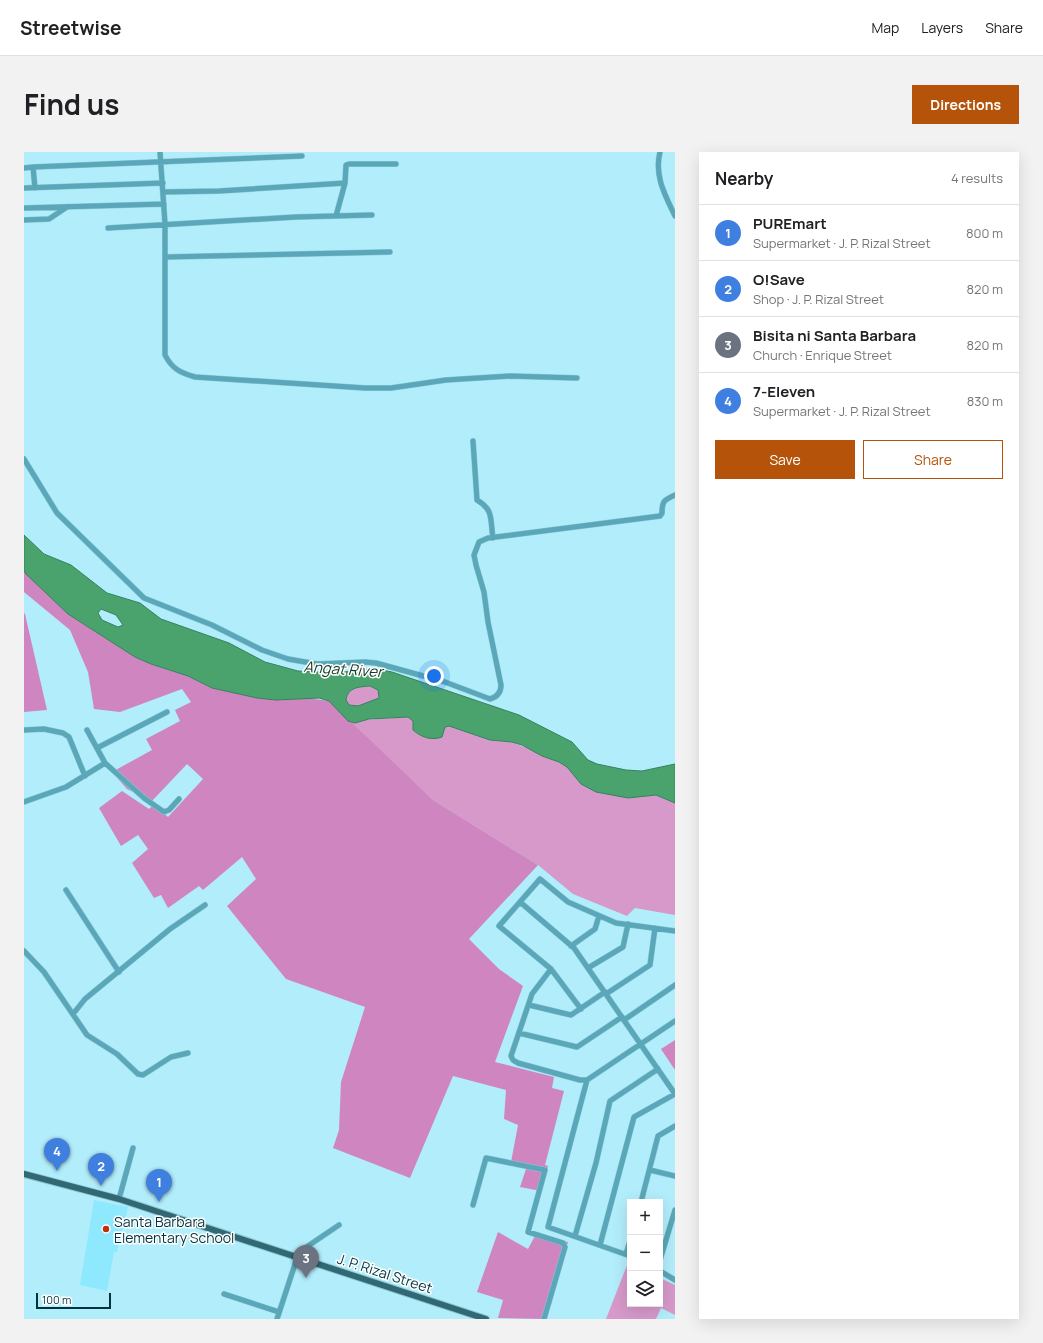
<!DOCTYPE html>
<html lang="en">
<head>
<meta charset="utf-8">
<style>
	body { margin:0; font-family:Manrope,sans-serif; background:#f2f2f2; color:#202124 }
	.controls { position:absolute; right:12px; bottom:12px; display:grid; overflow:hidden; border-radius:0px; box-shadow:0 4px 16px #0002 }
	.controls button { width:36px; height:36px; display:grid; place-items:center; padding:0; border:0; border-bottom:1px solid #e0e0e0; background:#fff; color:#202124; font:20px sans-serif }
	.scale { position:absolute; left:12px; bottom:10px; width:75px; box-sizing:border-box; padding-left:4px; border:2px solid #01343e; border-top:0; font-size:11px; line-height:14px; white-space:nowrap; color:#01343e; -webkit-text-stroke:3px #fff; paint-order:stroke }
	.you { position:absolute; left:410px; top:524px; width:14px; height:14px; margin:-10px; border:3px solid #fff; border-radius:50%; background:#1a73e8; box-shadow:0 0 0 6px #1a73e833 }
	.badge { display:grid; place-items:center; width:26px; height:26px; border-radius:50%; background:#b45309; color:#fff; font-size:13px; font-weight:700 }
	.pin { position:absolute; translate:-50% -33px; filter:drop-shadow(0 1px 2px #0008) }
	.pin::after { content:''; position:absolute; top:21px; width:14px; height:12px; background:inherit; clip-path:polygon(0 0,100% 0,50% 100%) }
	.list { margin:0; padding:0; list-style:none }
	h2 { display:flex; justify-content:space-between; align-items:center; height:52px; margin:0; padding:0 16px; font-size:17px }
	h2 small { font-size:13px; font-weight:400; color:#757577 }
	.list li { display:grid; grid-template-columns:26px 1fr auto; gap:12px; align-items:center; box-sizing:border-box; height:56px; padding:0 16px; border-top:1px solid #e0e0e0 }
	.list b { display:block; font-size:15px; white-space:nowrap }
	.list p { margin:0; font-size:13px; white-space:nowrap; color:#757577 }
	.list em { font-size:13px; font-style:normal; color:#757577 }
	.actions { display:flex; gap:8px; padding:12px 16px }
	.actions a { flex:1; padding:9px 0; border:1px solid #b45309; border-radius:0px; text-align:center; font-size:14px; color:#b45309 }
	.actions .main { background:#b45309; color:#fff }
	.icon { flex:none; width:22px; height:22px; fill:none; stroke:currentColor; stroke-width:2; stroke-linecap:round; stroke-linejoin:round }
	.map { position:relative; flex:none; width:651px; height:1167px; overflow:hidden; border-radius:0px }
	header { display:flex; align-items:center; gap:24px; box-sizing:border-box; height:56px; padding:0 20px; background:#fff; border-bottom:1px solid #e0e0e0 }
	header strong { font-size:19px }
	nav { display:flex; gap:22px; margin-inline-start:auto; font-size:14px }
	.intro { display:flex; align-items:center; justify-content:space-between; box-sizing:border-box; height:96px; padding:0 24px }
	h1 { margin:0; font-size:28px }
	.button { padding:10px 18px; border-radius:0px; background:#b45309; color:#fff; font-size:14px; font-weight:700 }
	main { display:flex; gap:24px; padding:0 24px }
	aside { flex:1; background:#fff; border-radius:0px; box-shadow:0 4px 16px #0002 }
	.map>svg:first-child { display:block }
	.built { fill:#8ee9fe }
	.green { fill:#d699c9 }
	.forest { fill:#cf85c0 }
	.water { fill:#4aa36d; stroke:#34825f; fill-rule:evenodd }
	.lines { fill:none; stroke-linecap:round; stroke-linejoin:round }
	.minor-casing { stroke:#8fc8d5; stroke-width:6 }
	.major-casing { stroke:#8fc8d5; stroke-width:8 }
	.minor { stroke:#59a7b8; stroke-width:5 }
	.major { stroke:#316874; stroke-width:6 }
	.poi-dot { fill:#bc320d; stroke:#fff; stroke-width:1.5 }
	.labels { text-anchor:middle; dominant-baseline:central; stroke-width:3; stroke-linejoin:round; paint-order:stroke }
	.poi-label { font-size:14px; fill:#01343e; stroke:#fff; text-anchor:start }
	.street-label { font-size:14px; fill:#01343e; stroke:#fff }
	.water-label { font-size:15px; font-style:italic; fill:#113721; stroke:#fff }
</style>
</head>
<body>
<header>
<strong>Streetwise</strong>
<nav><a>Map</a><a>Layers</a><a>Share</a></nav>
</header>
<div class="intro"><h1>Find us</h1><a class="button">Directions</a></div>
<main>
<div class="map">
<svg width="651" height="1167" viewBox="0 0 651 1167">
	<rect width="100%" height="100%" fill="#b2edfb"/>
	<path class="built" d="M70,1048L104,1055L93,1100H90L83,1139L56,1133Z"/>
	<path class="green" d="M346,534L354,538L355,546L334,554L325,553L322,549C324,535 335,535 346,534Z
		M384,565L389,569V578C399,587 406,586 419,582L421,575L425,574L466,588L488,590L510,599L518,604L535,610L543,615L557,632L604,646L632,643L651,651V763L611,756L603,764L549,742L514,713L409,648L324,569Z
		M605,1108L606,1152H636V1126L651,1133V1163L637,1156L632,1167H582Z"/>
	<path class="forest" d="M0,419L44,462L111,505L127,512L164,524L188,536L252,548L284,546L305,549L409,648L514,713L445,787L475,817L499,834L471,910L530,925L528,936L540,939L521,1013L524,1014L517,1039L496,1035L503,1014L487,1010L494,973L480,967L482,938L429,924L386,1026L309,996L315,978L317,930L341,855L262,827L203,754L232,727L218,705L179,738L175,734L144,756L137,743L130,746L108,711L124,697L114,683L97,694L75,656L98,639L125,657L130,652L144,665L179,627L163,612L128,649L103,637L88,620L128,598L122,587L156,569L151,558L167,550L158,537L96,560L70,557L64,520L46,478L0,440Z
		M0,461L1,462L23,558L0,560Z
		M651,888V918L637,897Z
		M474,1080L504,1097L512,1082L544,1090L520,1167L474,1166L479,1148L453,1140Z"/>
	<path class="water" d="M0,383L20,402L47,413L83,441L116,451L137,467L205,491L241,510L274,519L309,521L352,517L368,520L495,563L548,590L564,608L573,612L602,618L618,619L651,612V651L632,643L604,646L572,640L557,632L543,615L535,610L518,604L498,593L488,590L466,588L425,574L421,575L418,585C407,589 397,585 389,578V569L384,565L345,567L331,571L324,569L305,549L295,546L252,548L233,546L188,536L164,524L127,512L111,505L44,462L2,422L0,419ZM77,457L92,463L99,473L94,475L78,468L74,461ZM346,534L354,538L355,546L334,554L325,553L322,548C324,535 335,535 346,534Z"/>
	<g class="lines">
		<g class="minor-casing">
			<path id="minor" d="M136,0L141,72V203C148,217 157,221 171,225L341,236H367L422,228L486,224L553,226
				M636,0C630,24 641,43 651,64
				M0,16L9,15
				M0,36L139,31
				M11,36L9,15L278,4
				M139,40L195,39L321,31
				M0,56L140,52
				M312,64L321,31L322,13L325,12H372
				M0,68L25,67L43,55
				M84,76L272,65L348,63
				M141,105L366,100
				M449,289L453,348C470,358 466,367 469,386
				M0,307L33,361L120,446L188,473L238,498L264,507L293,512L341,510L352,511L421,530L466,547C473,545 477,540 477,533L464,470L460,440L452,413L450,403L455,390L464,386L636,364L638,361C638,349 640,348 651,343
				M0,578L20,577L39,581L45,585L61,624
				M63,578L81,611L120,646L140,660L145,658L155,647
				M73,596L143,560
				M0,650L42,635L81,611
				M42,738L95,820
				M496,750L550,796L651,942
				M547,794L571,777L575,764
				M0,799L20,820L63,883L93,902L114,922L119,923L147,905L164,901
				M564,816L599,795L604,772
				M527,817L508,842L487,904L489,908L494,911L556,928H563L651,869
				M582,842L626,813L631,776
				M505,853L547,863L581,840
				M557,857L527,817L475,774L516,727L544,750L592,771L651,779
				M49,862L61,847L146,777L181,753
				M600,868L651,833
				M495,881L553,895L598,865
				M563,928L524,1075L606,1104
				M626,1018L651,1024
				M95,1047L109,996
				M617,1050L634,984L651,974
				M449,1053L462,1006L521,1018L504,1080L539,1091L541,1095L520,1167
				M551,1084L572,1011L586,949L634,917
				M576,1093L610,965L651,942
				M602,1102L606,1089
				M636,1108L651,1058
				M636,1119L651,1128
				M200,1142L255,1160
				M253,1167L274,1103L278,1098L315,1073"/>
		</g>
		<g class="major-casing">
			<path id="major" d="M0,1022L95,1047L462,1167"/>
		</g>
		<use href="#minor" class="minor"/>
		<use href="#major" class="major"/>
	</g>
	<circle class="poi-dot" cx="82" cy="1077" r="4"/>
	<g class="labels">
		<g class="poi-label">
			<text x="90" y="1069">Santa Barbara<tspan x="90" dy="16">Elementary School</tspan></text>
		</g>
		<g class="street-label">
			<text transform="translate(361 1121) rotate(18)">J. P. Rizal Street</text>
		</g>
		<g class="water-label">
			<text transform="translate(319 517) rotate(4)">Angat River</text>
		</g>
	</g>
</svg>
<div class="controls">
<button>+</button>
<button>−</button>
<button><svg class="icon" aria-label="layers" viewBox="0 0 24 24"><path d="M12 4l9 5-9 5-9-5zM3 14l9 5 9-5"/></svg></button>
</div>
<div class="scale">100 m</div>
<div class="you"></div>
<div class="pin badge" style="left:135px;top:1050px;background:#3f7fe0">1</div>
<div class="pin badge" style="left:77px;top:1034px;background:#3f7fe0">2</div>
<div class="pin badge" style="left:282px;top:1126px;background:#6b7280">3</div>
<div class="pin badge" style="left:33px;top:1019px;background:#3f7fe0">4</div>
</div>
<aside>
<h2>Nearby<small>4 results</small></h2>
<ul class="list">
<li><span class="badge" style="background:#3f7fe0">1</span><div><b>PUREmart</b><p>Supermarket · J. P. Rizal Street</p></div><em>800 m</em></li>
<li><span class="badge" style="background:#3f7fe0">2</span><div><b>O!Save</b><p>Shop · J. P. Rizal Street</p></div><em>820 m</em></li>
<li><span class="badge" style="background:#6b7280">3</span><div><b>Bisita ni Santa Barbara</b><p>Church · Enrique Street</p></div><em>820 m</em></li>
<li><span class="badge" style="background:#3f7fe0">4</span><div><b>7-Eleven</b><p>Supermarket · J. P. Rizal Street</p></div><em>830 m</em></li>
</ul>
<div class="actions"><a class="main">Save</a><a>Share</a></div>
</aside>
</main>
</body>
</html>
